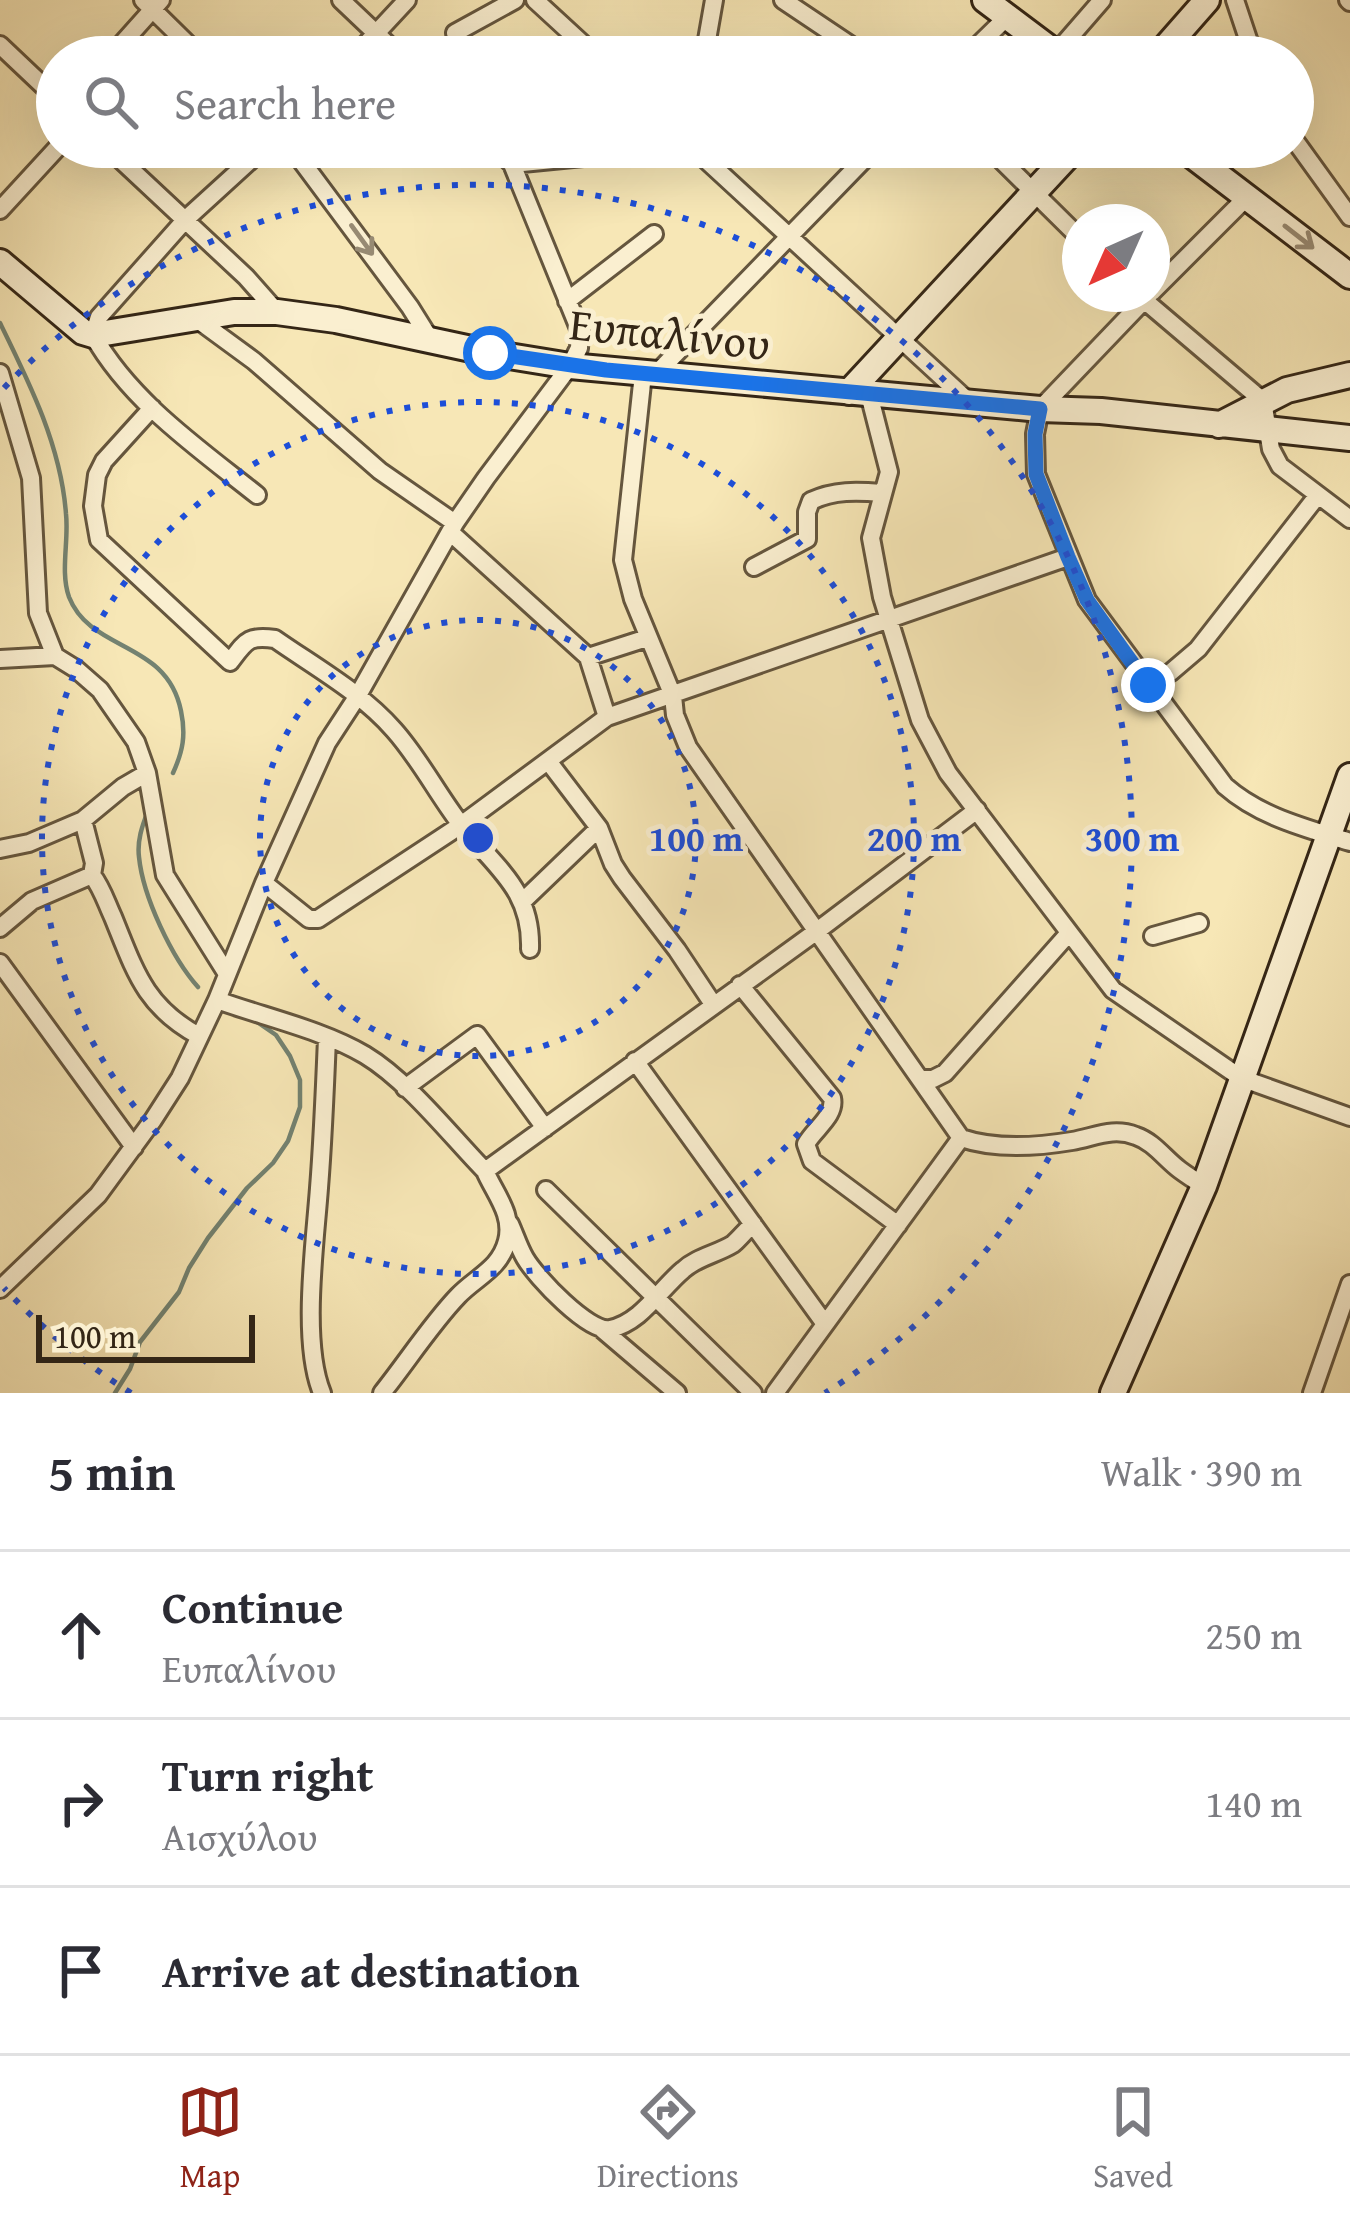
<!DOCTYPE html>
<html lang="en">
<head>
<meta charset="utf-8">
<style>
	body { margin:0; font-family:"Gentium Book Plus",serif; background:#f7f7f7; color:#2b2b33 }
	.compass { position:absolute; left:1062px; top:204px; width:108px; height:108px; border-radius:50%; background:#fff; box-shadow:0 12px 48px #0002; rotate:225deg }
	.scale { position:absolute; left:36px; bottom:30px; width:219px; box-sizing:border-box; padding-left:12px; border:6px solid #342616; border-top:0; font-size:33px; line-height:42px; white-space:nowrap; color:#342616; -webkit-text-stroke:9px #faefd0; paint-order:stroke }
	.stop { position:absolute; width:36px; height:36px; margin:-27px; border:9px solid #1a73e8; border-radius:50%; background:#fff }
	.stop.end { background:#1a73e8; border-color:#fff; box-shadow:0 3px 12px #0008 }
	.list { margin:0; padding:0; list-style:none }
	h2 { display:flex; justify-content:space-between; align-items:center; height:156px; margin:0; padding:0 48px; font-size:51px }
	h2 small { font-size:39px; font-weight:400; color:#7c7c81 }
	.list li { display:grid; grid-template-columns:78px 1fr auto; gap:36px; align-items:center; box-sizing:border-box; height:168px; padding:0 48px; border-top:3px solid #e1e1e2 }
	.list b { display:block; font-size:45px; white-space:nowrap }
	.list p { margin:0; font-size:39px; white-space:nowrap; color:#7c7c81 }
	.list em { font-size:39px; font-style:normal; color:#7c7c81 }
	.icon { flex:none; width:66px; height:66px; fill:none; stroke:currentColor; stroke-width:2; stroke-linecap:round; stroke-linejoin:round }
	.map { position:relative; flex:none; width:1350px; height:1393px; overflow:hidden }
	.search { position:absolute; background:#fff; box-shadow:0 12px 48px #0002; left:36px; right:36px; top:36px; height:132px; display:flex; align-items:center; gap:30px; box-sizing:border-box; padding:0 42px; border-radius:66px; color:#7c7c81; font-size:45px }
	.sheet { height:660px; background:#fff }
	nav { display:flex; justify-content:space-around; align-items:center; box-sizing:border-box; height:168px; border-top:3px solid #e1e1e2; background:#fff; font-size:33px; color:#7c7c81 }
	nav a { display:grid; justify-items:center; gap:6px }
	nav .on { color:#8f2418 }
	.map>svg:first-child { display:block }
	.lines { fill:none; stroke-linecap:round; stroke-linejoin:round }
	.stream { stroke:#738271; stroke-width:4.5 }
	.street-casing { stroke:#65563e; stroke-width:22 }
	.secondary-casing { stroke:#342616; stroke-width:30 }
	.street { stroke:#faefd0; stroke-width:16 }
	.secondary { stroke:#faefd0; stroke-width:24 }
	.oneway { stroke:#978a73 }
	.route { stroke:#1a73e8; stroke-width:15 }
	.ring { fill:none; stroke:#1d4ed8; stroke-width:6; stroke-dasharray:6 12 }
	.labels { text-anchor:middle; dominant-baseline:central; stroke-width:10; stroke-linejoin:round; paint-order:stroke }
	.street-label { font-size:45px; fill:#342616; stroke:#faefd0 }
	.centre { fill:#1d4ed8; stroke:#faefd0; stroke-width:6 }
	.ring-label { font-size:36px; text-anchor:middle; font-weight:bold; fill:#1d4ed8; stroke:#faefd0; stroke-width:10; stroke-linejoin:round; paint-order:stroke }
</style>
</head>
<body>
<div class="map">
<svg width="1350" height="1393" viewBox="0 0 1350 1393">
	<rect width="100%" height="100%" fill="#f7e7b6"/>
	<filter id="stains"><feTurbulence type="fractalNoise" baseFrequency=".00167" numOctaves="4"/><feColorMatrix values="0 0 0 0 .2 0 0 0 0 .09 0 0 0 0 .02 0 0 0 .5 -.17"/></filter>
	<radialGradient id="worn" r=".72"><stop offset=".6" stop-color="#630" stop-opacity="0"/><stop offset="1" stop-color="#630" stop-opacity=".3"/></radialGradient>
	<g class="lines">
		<path class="stream" d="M0,323C30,384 61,446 66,514C69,540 60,572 69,597C91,653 167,640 181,711C186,735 183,751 173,773
			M148,811C142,826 137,841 139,857C143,897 172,958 198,987
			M115,1393L130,1369L140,1342L179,1292L189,1268L208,1238L247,1188L273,1163L288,1141L300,1107V1080L290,1056L276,1035L253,1019"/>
		<g class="street-casing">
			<path id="street" d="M143,0L201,57
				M341,0L401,57
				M535,0L597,57
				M783,0L868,57
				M1235,0L1254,57
				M1348,0L1350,2
				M455,33L515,0
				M0,45L57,99
				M1056,53L1102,0
				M110,57L161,0
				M354,57L407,0
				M704,57L714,0
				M966,57L1007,17
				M1293,138L1350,217
				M107,147L246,277L277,312
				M291,147L410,307L430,339
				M692,147L969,402
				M988,147L1080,238
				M512,164L685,147
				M0,210L58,147
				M1152,292L1247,197
				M1137,294L1263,401L1271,449L1280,466L1350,519
				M1150,294L1040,409L1035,434L1036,474L1087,600L1225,786C1260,817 1306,828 1350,842
				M567,301L654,234
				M194,317L254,361L380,471L455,523
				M0,373L31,478L38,613L55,656L76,669L100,690L136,742L147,773L165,875L227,974
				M643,374L623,560L633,599L673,696L675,715L688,747L961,1138C996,1150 1036,1147 1072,1141C1095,1137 1113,1127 1136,1136C1154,1142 1165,1159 1180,1170C1188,1176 1196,1181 1204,1186
				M655,375L876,147
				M869,394L889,472L871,538L882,597L920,720L948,773L1113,990L1241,1078L1350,1117
				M152,408L104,461L97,475L93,506L99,540L230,662C246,641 248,635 275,639C315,667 362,693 394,730C419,758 437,793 459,822C493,866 532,888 530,949
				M257,495C198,448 130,401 93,335L99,317L186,219L265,147
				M450,532L588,657L607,717
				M754,567L807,539V512L811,501C834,490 857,491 882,493
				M588,657L647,638
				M0,659L55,656
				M1148,685L1171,672L1198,649L1318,495
				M548,761L599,828L613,864L622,878L677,950L713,1004
				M0,849L29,843L83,820
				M92,875C102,888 106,902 113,917C135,971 145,1007 199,1036
				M264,883L309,919H318L461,825L607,717L1068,557
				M522,902L599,828
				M0,928L32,901L92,875L94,863L83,820L123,787L147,773
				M1153,936L1199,923
				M0,963L134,1147
				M740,985L832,1098C836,1116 814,1129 806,1144L812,1161L898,1225
				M217,1000C264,1017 323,1030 365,1055C408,1081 450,1135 485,1171
				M635,1061L825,1324
				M920,1079H933L945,1073L1069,933
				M405,1088L477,1035L545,1128
				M546,1190L753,1393
				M510,1224C515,1235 519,1248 525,1258C536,1277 589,1333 610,1329C641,1323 660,1289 683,1270C697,1257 717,1254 733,1244C740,1238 746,1230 753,1224
				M0,1289L98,1195L153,1120L180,1078L217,1000L264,883L327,743L357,697L455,523L486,478L570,366L579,348L580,331L512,164L495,147
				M603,1330L677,1393
				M322,1393C301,1342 315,1244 319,1188C323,1138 325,1088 327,1038
				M382,1393C406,1363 432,1323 458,1296C476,1277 500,1269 507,1241C514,1215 495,1194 485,1171L817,931L977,810
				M775,1393L961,1138
				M1312,1393L1350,1284"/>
		</g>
		<g class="secondary-casing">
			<path id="secondary" d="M985,0L1061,57
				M1157,57L1207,0
				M1181,147L1350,276
				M0,262L83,332L93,335L234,312H277L336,320L490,353L570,366L1040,409L1101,411L1350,438
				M849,392L1076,147
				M1219,425L1287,390L1350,375
				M1113,1393L1204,1186L1350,776"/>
		</g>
		<use href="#street" class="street"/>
		<use href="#secondary" class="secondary"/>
	</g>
	<defs><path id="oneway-shaft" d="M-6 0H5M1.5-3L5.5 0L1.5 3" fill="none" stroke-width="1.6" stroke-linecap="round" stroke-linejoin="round" transform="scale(3)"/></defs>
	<g class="oneway">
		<use href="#oneway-shaft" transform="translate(1299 237) rotate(38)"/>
		<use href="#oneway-shaft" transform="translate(362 240) rotate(54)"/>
	</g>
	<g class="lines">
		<path class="route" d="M490,353L606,370L1040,409L1035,434L1036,474L1068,557L1087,600L1148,685"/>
	</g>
	<g class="ring">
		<circle cx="478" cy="838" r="218"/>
		<circle cx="478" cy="838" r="436"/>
		<path d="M131 1393A654 654 0 0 1 4 1288M4 388A654 654 0 1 1 825 1393"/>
	</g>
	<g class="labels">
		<g class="street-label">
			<text transform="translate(670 333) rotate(6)">Ευπαλίνου</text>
		</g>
	</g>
	<circle cx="478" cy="838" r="18" class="centre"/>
	<g class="ring-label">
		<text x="696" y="851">100 m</text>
		<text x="914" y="851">200 m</text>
		<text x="1132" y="851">300 m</text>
	</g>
	<rect width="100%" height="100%" filter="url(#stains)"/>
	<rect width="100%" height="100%" fill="url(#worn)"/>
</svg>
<svg class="compass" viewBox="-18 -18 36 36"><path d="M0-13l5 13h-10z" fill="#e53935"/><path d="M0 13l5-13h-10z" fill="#7c7c81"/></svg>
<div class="scale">100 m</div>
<div class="stop" style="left:490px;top:353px"></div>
<div class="stop end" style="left:1148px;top:685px"></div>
<div class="search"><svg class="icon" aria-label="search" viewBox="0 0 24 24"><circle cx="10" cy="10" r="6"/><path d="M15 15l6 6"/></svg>Search here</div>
</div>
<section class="sheet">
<h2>5 min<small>Walk · 390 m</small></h2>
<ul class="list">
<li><svg class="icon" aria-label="ahead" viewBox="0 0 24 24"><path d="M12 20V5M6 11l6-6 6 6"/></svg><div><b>Continue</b><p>Ευπαλίνου</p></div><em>250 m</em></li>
<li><svg class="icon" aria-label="right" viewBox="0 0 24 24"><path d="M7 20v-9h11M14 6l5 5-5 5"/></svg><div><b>Turn right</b><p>Αισχύλου</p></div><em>140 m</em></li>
<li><svg class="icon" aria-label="arrive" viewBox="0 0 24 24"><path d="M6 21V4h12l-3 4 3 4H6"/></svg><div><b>Arrive at destination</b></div></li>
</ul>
</section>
<nav>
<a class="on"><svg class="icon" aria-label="map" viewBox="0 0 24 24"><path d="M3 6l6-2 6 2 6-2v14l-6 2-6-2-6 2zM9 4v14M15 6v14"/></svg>Map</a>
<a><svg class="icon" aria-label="directions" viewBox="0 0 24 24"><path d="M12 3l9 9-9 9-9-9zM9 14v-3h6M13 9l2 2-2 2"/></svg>Directions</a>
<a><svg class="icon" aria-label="saved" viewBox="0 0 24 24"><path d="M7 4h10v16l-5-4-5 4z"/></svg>Saved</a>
</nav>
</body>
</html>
